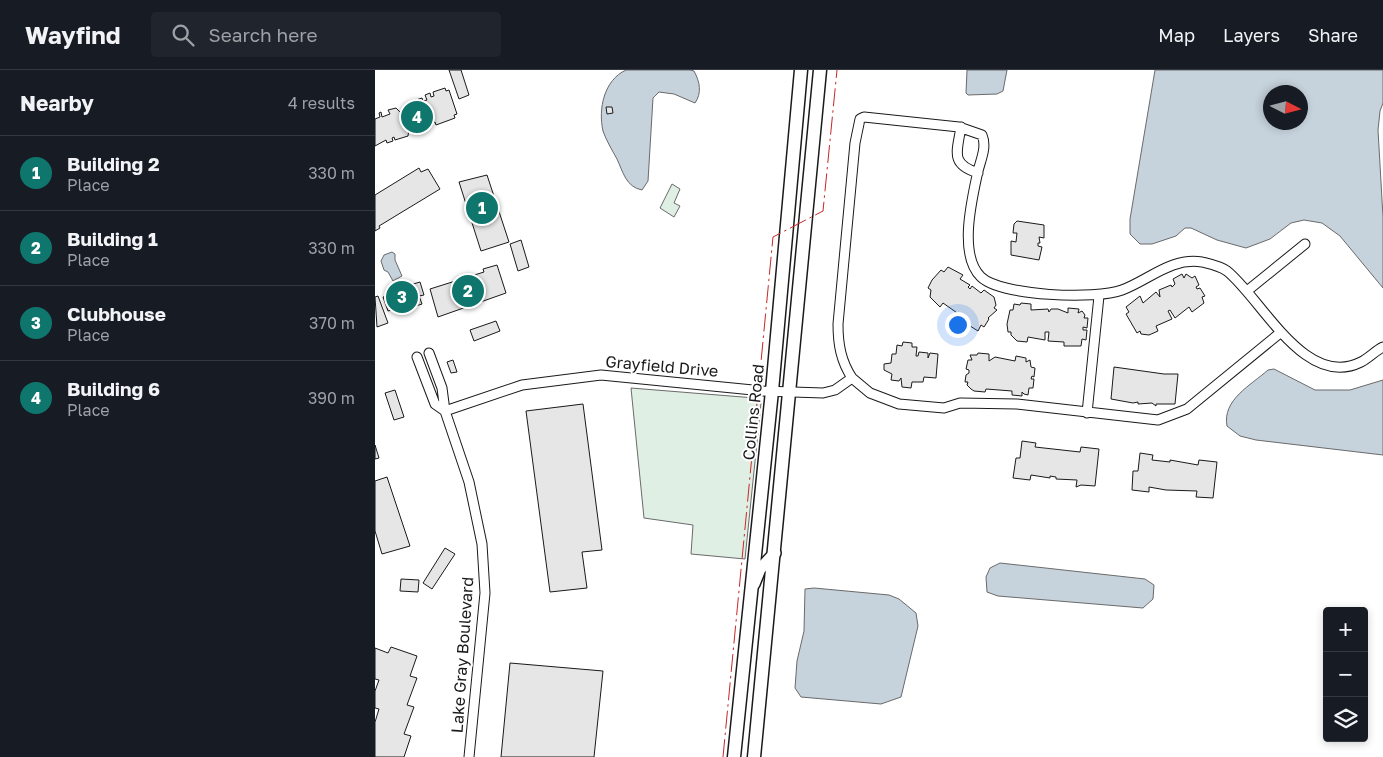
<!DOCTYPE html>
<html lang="en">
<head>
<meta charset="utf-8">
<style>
	body { margin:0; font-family:"Golos Text",sans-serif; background:#20242c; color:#f1f3f6 }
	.controls { position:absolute; right:15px; bottom:15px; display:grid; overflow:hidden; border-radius:5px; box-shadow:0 2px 8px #0003 }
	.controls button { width:45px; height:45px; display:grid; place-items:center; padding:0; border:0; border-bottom:1px solid #363941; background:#171b24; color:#f1f3f6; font:25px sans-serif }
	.compass { position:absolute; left:888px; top:15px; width:45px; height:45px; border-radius:50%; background:#171b24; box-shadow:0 2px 8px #0003; rotate:96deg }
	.you { position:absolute; left:582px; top:254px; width:18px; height:18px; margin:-12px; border:4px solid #fff; border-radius:50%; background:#1a73e8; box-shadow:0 0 0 8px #1a73e833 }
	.badge { display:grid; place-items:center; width:32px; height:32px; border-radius:50%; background:#0f766e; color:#fff; font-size:16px; font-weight:700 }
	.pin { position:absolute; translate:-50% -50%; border:2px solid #fff; box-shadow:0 1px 5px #0006 }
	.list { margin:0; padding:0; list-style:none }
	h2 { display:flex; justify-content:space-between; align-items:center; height:65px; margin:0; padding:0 20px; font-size:21px }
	h2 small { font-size:16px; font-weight:400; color:#9ea1a6 }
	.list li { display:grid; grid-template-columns:32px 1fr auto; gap:15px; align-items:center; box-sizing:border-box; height:75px; padding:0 20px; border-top:1px solid #363941 }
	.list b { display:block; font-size:19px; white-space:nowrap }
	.list p { margin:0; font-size:16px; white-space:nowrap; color:#9ea1a6 }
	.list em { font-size:16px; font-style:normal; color:#9ea1a6 }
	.icon { flex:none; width:28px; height:28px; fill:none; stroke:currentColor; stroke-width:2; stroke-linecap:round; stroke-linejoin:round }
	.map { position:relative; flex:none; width:1008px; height:687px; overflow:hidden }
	header { display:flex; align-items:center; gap:30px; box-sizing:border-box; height:70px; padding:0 25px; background:#171b24; border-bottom:1px solid #363941 }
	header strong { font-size:24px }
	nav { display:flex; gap:28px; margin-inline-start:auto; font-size:18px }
	.search { width:350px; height:45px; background:#20242c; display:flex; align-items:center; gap:12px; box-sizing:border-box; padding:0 18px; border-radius:5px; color:#9ea1a6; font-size:19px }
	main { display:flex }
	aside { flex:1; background:#171b24 }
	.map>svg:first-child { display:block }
	.green { fill:#e0efe3; stroke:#6a6a6a }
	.water { fill:#c6d2dc; stroke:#6a6a6a; fill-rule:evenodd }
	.building { fill:#e6e6e6; stroke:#1a1a1a }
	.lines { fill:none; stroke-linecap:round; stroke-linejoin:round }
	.minor-casing { stroke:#1a1a1a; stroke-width:11 }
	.tertiary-casing { stroke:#1a1a1a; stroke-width:14 }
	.secondary-casing { stroke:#1a1a1a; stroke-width:15 }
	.minor { stroke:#fff; stroke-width:9 }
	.tertiary { stroke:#fff; stroke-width:11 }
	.secondary { stroke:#fff; stroke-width:12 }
	.power { stroke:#c62828; stroke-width:1; stroke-dasharray:18 4 2.5 4; stroke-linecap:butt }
	.labels { text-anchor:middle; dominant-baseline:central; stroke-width:4; stroke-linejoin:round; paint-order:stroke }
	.street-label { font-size:16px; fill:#1a1a1a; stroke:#fff }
</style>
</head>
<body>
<header>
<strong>Wayfind</strong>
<div class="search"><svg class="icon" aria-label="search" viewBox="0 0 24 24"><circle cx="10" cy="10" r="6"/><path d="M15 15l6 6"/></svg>Search here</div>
<nav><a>Map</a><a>Layers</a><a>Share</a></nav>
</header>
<main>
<aside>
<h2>Nearby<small>4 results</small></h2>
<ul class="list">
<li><span class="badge">1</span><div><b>Building 2</b><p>Place</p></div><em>330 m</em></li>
<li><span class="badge">2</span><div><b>Building 1</b><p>Place</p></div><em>330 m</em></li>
<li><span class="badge">3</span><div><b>Clubhouse</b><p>Place</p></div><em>370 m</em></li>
<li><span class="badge">4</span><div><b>Building 6</b><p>Place</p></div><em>390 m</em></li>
</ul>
</aside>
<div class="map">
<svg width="1008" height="687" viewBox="0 0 1008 687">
	<rect width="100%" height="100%" fill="#fff"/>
	<path class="green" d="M297,114L305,119L299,133L305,136L299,147L285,138Z
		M256,318L380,328L386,333L370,489L316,484L318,455L269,448Z"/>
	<path class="water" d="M251,0H315L319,1C325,12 327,23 320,33L299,24L284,22L278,28L273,111L267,120C251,117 248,102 242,89C237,80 231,70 228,61C223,39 229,10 251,0Z
		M592,0H632L628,21L622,24L593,25L591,23Z
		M780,0H1008V33L1005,41L1003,60L1008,147V218L965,166L947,153L929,150L916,153L895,169L871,178L842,170L816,158H810L801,166L777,174H765L755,164V149ZM896,22H926V52H896Z
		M17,182L20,184V190L27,206L18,211L13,202L9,200L6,191L9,185Z
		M899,299L940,320H975L1008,310V385L881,370L865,366L852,356C847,330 876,315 893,300Z
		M625,493L770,509L779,515L778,529L768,538L623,526L612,522L611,507L615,498Z
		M439,518L514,525L524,529L541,543L543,556L526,627L506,634L426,627L420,618L422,591L429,561L430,519Z"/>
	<path class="building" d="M74,0H86L94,25L84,29Z
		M70,18L71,21L74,20L82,44L79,45L80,48L61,55L60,52L56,53L57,56L46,60L41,57L34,59L33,66L20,70L19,67L17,68L18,71L12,73L11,70L0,76V49L5,47L4,43L6,42L7,47L15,44L13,40L21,38L25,42L35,38V32L47,28L48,31L52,30L50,25L55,23L56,27L59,26L58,22Z
		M231,37H237L238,43L232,44Z
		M44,98L46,102L53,99L65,119L4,156L5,158L0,161V125Z
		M112,105L134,172L106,181L84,112Z
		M642,151L669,155V168L664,167L665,173H663V176L667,177L664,190L636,185V171L641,172L642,163H638L639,154Z
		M146,170L154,197L143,201L135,174Z
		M122,195L131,223L63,247L55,219L109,202L108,199Z
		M573,197L588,205L585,209L595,215L593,217L595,219L597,216L606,223L609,220L619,227L621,235L619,238L622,240L613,248L614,249L609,257L606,255L603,261L587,251L589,248L585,245L568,233L565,237L555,227L556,220L553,218L557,210L566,200L569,202Z
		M807,204L809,208L811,204L817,208L820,206L824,215L821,217L822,219L825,218L830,226L827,227L829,233L817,242L814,237L800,248L795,240L793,241L797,249L781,256L783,261L774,265L766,264L765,261L762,263L751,244L754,242L751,237L765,226L768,233L781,222L785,227L784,220L796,215L797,217L800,214L798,209Z
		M45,212L49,225L44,226L47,234L25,241L24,238L13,241L8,227L19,224L18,220Z
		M3,226L13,253L2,257L0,227Z
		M646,233L656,234V240L673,239L674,242L676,239H683L693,243V238L704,239L703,243L707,241L710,245L709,248H713L712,258L708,257V260H712L711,270L707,269L706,276H689V272L673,271L674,262H670V270L653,267L652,272L642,271L636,265V262H633L632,254L635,240H638L639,234L645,235Z
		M121,251L125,261L99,271L95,260Z
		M528,272L537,273V277H542L541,286H543L544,282L553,283V288L555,283L563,284L561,308L549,307L548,312H537L536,318L527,317L526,308L524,311L516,310L517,304L509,300V294L516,293L517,284H521L522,275L527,276Z
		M603,283L614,284V291L620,287L640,291L641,286L651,288V292L655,290L656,297L660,298L659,307L657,306L656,309H659L658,318H654L653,325L649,324L647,322V326L637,325V321L611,319L610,322L599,321L596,319L592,315L593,312H590L591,305L594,303V300L591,299L593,290H597L595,285H602Z
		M78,290L82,302L76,303L72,292Z
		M739,297L789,304H803L800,334H781V336L777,333L763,334V332L758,333L736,329Z
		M20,320L29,347L19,350L10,323Z
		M208,334L227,480L207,482L212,518L175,522L151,341Z
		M647,371L661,373L660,377L705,382L706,377L724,379L720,416L706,415L701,417L702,410L681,409V407L675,406V408L656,405L655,410L638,408L641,388H645Z
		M0,375L4,388L0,389Z
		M765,383L778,385L777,390L795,392V390L823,395L824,390L842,392L838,428L821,427L822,421L791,420L774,417V422L757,420L758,401H763Z
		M12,407L35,476L7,484L0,461V411Z
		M70,478L80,484L57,519L48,513Z
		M26,509L44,510L43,522L25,521Z
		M16,577L42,586L35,606L42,608L32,635L39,637L29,664L36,666L29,687H0V652L4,639L0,638V621L4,610L0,609V578L13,583Z
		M135,593L228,601L219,687H126Z"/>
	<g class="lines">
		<g class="minor-casing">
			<path id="minor" d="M586,57C582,82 575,94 603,103
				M872,221L930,174
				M54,283L67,318L70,341L94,412L107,474L110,523L94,687
				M42,287L60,334L70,341
				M477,308C466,291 463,275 463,254L480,73L485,49L489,47L584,57L607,65C612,77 606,89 603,101C597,129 583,185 606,207C626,226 721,230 747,220C774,210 796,187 827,192C835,194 845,196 852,201C887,229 930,320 986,292C994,288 1000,281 1008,277
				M70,341L147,315L226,305L388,321L448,323L460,320L477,308L495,323L524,334L569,338L585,333L642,334L783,350L812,339L905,263
				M712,343L724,226"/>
		</g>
		<g class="tertiary-casing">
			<path id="tertiary" d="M379,514L385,499L400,483"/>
		</g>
		<g class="secondary-casing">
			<path id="secondary" d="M359,687L397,321L426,0
				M379,687L445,0"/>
		</g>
		<use href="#minor" class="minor"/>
		<use href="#tertiary" class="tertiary"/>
		<use href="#secondary" class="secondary"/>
		<path class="power" d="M348,687L398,167L448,141L462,0"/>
	</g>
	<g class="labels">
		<g class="street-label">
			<text transform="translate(287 296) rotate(5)">Grayfield Drive</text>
			<text transform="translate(378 342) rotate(-84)">Collins Road</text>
			<text transform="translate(87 585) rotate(-86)">Lake Gray Boulevard</text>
		</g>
	</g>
</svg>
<div class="controls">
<button>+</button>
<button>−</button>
<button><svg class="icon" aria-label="layers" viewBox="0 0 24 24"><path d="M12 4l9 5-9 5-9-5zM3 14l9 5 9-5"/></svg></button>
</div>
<svg class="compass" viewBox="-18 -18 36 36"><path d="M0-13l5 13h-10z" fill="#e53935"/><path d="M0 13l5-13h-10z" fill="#9ea1a6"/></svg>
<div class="you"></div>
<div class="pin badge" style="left:107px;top:138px">1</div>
<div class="pin badge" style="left:93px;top:221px">2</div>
<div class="pin badge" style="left:27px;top:227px">3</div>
<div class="pin badge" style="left:42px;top:47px">4</div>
</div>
</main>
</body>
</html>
